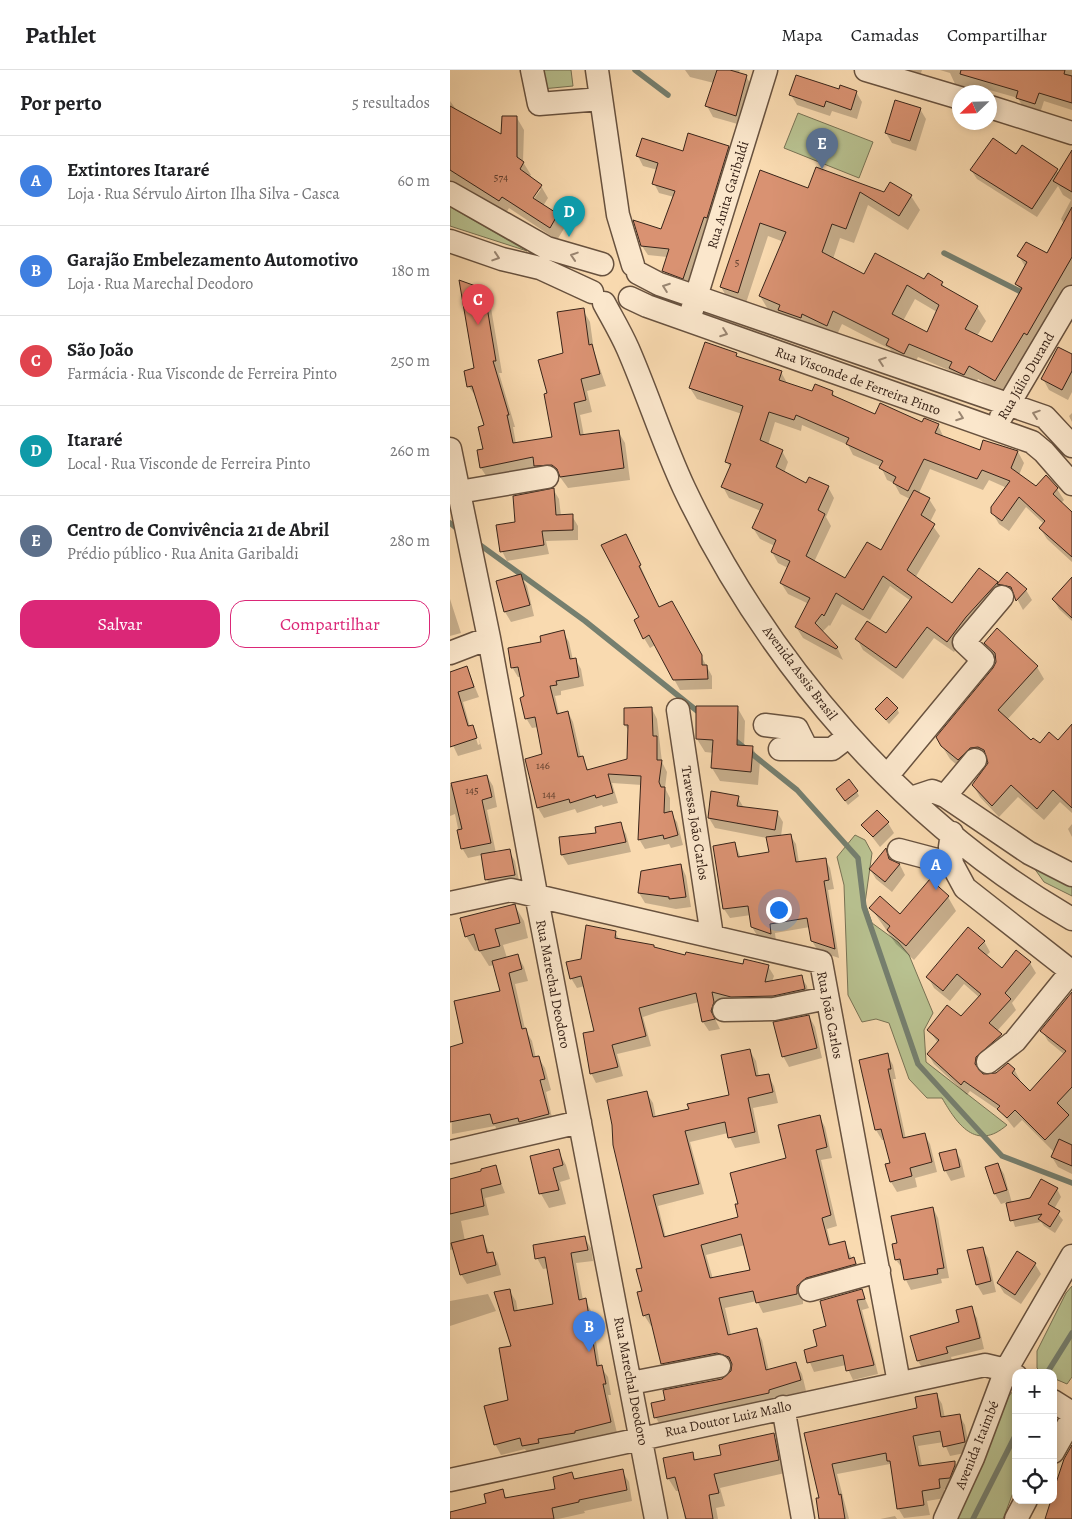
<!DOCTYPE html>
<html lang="pt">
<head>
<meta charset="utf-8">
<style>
	body { margin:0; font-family:Alegreya,serif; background:#f2f2f2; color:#202124 }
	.controls { position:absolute; right:15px; bottom:15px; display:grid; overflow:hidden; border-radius:10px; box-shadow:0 2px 8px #0003 }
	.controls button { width:45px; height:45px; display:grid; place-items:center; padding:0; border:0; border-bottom:1px solid #e0e0e0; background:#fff; color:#202124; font:25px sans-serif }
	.compass { position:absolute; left:502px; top:15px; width:45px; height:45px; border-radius:50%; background:#fff; box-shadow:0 2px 8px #0003; rotate:247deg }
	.you { position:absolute; left:328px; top:839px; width:18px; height:18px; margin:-12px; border:4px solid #fff; border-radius:50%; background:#1a73e8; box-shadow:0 0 0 8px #1a73e833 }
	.badge { display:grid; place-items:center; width:32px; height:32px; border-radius:50%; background:#db2777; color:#fff; font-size:16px; font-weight:700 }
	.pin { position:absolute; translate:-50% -41px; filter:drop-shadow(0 1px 2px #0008) }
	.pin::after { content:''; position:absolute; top:26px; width:18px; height:15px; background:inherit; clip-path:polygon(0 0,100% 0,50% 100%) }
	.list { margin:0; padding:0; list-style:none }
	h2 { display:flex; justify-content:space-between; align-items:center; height:65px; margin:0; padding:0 20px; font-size:21px }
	h2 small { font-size:16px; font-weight:400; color:#757577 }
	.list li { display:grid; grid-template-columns:32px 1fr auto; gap:15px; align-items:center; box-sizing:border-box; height:90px; padding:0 20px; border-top:1px solid #e0e0e0 }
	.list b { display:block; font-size:19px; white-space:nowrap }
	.list p { margin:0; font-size:16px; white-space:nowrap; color:#757577 }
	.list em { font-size:16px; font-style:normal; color:#757577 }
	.actions { display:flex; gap:10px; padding:15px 20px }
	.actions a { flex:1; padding:11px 0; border:1px solid #db2777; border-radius:15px; text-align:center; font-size:18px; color:#db2777 }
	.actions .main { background:#db2777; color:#fff }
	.icon { flex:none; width:28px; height:28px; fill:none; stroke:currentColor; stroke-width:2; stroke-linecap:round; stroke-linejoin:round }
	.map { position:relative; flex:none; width:622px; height:1449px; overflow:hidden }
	header { display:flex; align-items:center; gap:30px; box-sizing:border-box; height:70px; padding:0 25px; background:#fff; border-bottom:1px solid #e0e0e0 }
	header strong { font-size:24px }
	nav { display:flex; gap:28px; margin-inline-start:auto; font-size:18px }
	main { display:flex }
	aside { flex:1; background:#fff }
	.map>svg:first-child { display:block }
	.green { fill:#b8c190; stroke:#787254 }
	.shadow { fill:#0003; fill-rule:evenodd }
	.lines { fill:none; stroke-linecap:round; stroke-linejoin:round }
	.stream { stroke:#757f6f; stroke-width:5.5 }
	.building { fill:#d99272; stroke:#382419; fill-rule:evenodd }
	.minor-casing { stroke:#68523f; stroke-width:25 }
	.minor { stroke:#fbe7cc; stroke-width:22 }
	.oneway { stroke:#9a8672 }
	.labels { text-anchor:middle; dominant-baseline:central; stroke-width:5; stroke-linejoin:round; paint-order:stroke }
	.number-label { font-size:11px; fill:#60402f }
	.street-label { font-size:14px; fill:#382419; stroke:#fbe7cc }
</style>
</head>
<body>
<header>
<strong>Pathlet</strong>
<nav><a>Mapa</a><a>Camadas</a><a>Compartilhar</a></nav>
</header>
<main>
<aside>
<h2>Por perto<small>5 resultados</small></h2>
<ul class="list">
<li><span class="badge" style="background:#3f7fe0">A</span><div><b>Extintores Itararé</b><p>Loja · Rua Sérvulo Airton Ilha Silva - Casca</p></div><em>60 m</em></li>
<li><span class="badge" style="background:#3f7fe0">B</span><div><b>Garajão Embelezamento Automotivo</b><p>Loja · Rua Marechal Deodoro</p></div><em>180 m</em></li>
<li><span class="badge" style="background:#e0444e">C</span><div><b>São João</b><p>Farmácia · Rua Visconde de Ferreira Pinto</p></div><em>250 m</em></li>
<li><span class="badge" style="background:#0f9aa8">D</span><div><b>Itararé</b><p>Local · Rua Visconde de Ferreira Pinto</p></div><em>260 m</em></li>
<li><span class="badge" style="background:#5c6f8a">E</span><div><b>Centro de Convivência 21 de Abril</b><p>Prédio público · Rua Anita Garibaldi</p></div><em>280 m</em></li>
</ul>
<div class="actions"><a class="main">Salvar</a><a>Compartilhar</a></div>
</aside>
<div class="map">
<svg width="622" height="1449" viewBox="0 0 622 1449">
	<rect width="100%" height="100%" fill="#f9dab0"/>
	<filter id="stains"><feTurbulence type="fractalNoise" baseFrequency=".004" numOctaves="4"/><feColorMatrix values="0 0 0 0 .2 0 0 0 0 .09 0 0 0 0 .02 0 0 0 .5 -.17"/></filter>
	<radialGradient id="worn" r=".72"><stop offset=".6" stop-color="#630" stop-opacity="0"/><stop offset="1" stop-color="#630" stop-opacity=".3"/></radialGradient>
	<path class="green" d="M88,0H121L123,16L92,19Z
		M348,43L423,72L409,108L334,78Z
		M0,137L77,181L0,156Z
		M405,765L415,770L422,783L415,833L422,853L448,872L459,885L483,943L474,960L476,992L557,1055C526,1082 507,1054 492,1028H477L459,1009L439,953L426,949L412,952L398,925L394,815L387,787Z
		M582,795L622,805V826L594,812Z
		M622,1216V1307L617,1314L603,1308V1303H592L587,1298V1281L616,1223Z
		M564,1320L566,1415L553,1449H503L558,1327Z"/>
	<path class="shadow" d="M235,0H290L288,4L296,6L302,17L291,55L263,47L257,36L264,13L240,7Z
		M451,0H472L469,9Z
		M490,0H622V40L594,31L590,43L573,37L568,28L536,19L533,22L505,14L500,3Z
		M390,21L406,22L412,32L407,49L382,41L380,46L347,35L341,25Z
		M0,31L8,42L53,66L67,48L74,60L73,92L81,105L79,107L91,116L98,128L93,136L107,144L115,157L107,170L59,138L56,143L18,119L17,124L0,114ZM88,119H91L80,134L78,133Z
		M470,39L476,49L466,81L442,73L436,63Z
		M278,77L284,86L239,217L219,210L213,200L217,187L198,185L192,176L212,160L224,127L209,123L204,113L208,100L193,96L188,86Z
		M572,77L609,103L622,86V215L585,278L554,325L528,309L523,319L509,312L503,302L468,287L462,298L446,289L440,279L392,254L385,269L319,241L310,226L334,172L318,166L295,236L279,231L271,217L311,102L359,119L367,99L435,123L461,126L470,140L458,160L418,135L404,173L390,168L383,189L415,206L492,213L495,219L527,237L536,251L527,266L543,274L571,222L567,214L576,198L569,186L598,184L614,154L611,149L621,130L613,125L608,116L587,147L527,109L521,100L567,86ZM465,229L487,242L478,264L453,251Z
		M33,220L40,232L52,303H49L65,357H63L66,374L104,368L99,324L133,240L140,252L144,281L156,316L137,321L142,342L130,345L134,366L168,361L175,373L180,410L118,418L110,407L38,409L31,398L35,356L27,328L19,317L26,299Z
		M286,284L289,288L331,302L337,313L363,323L382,322L386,328L426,345L488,355L494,368L531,381L533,371L568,382L574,393L569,405L586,418L607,419L614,430L611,433L622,444V492L597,469L590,458L594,454L576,437L559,461L549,454L542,442L557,418L539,410L533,420L480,399L469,423L479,429L486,440L480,452L490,466L465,508L502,535L530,500L548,514L576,520L582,530L573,540L566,527L554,524L522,559L504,582L484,568L453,609L413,580L407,569L436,565L461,531L440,516L420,550L392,534L380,556L379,555L372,562L387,577L393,590L353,568L346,557L359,534L338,524L331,513L338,498L328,493L322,482L325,476L310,469L303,458L311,441L279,428L273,417L281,399L277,392L292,344L247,329L240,318ZM325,352L351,361L352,355L398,375L403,385L431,397L437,410L444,413L450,424L460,429L431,482L395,510L364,492L381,456L376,447L384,428L378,417L357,415L334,403L338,392L332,381L318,375Z
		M622,285V322L618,330L599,320L593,309Z
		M622,343V352L619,346Z
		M103,419L109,429L111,446H122L128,456V470L96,471L99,484L57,491L52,481L66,453Z
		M181,475L209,538L227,542L262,606V619L230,620L205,575L200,578L194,568Z
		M71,506L77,516L84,546L61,552L55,542Z
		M622,509V551L609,539L603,529Z
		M0,529L11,563L0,566Z
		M113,562L119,572L123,590L125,589L131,599L134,616L111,621V625L105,626L109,644L118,642L123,652L131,687L139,701L178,690L179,661L175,655L202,639L207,649L212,692L217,702L215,718L220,728V743L227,752L233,775L221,778L219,774L195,779L189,769L192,715L162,713L168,733L153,737L152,735L127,743L125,739L94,748L88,738L76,690L94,685L88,657L82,658L76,648V627L72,607H68L62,597L93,573Z
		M536,573L587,597L594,609L557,650L582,672L590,675L608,672L622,657V743L610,732L594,750L568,727L549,747L530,727L523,715L539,693L538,691L536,689L515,702L500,689L487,668L544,599L547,589Z
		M17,598L29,627L13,632L20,657L22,656L27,665H25L28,675L30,674L28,666L32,679L8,686L0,669V615Z
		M287,637L295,651L294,677H302L310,691L308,715L270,711L262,698L264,683L255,682L247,669Z
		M426,639H447L449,643L439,654Z
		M37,706L43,716L47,737L37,740L46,783L59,781L65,791L70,815L43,820L37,810L32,785L18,788L12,778L5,744L0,746V715Z
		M407,722L409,726L398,735L390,724Z
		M262,723L288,728L294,738L327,742L333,752L331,766L340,765L346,774L349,793L375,789L380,798L384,819L378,820L389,888L368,881L362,871L360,857L325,863L326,872L308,867L302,857L301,845L280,848L274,839L285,774L291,788L320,783L317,768L265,758L259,748Z
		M438,753L444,763L430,777L413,755Z
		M170,754L176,764L181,782L118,795L112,785L110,768L147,764Z
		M622,754V767L618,759Z
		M436,780L442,792L450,795L455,805L442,822L426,809L420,799Z
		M231,795L236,806L241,837L226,839L195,833L189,823Z
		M498,827L506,841L464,890L446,874L421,838L451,846Z
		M65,836L74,851L78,868L53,875L57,888L68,886L74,897L78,911L65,914L75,959L82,971L86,988L88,987L95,998L101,1020L96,1022L104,1056L50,1065L45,1056L2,1064L0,978L15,974L52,922L45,895L39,896L29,880L25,881L16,866Z
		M165,862L170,871L236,887L318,896L324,906L322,912L351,907L357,916L359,929L287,936L266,931L269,943L266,951L270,959L259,961L253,952L249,932L208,942L193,947L201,976L167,984L173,1006L146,1013L141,1003L146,962L135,916L127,918L121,908L132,890Z
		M534,871L540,882L536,886L552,899L580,893L586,903L562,933L566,940L547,961L557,976L532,998V1005L564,999L570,1010L569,1012L580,1023L615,985L598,971L592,961L622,927V1104L608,1097L602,1087L604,1082L572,1050L564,1058L551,1042L520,1021L517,1025L484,994L478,984L488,973L479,960L511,948L530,928L514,914L500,931L484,918L478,907Z
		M359,946L365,957L372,988L339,997L333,986Z
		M300,981L306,991L309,1007L318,1005L324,1016L328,1033L303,1038L310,1073L285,1078L278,1063L240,1072L254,1124L208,1136L216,1168L290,1148V1134L338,1089L369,1046L375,1057L382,1088L371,1090L387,1156L377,1159L381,1175L394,1172L402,1189H404L410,1199L353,1227V1234L313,1243L307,1231L275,1238L281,1265L306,1260L312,1270L319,1301L346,1294L352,1304L356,1321L212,1358L206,1348L202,1334L273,1310L282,1301L283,1296L274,1293L218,1304L212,1293L203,1255L201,1256L194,1245V1199L187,1176L196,1022L203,1033L206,1048L240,1040L281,1026ZM295,1175L301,1201L263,1209L256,1185Z
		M437,984L443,995L446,1009H443L456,1069L474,1064L480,1074L487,1102L465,1108L467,1117L447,1122L441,1112V1094L435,1070H432L426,1060L411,990Z
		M505,1080L511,1090L515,1107L501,1111L495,1100Z
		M108,1081L116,1095L120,1109L110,1112L116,1134L99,1138L91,1124Z
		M548,1094L554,1104L562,1133L607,1119L611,1127L604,1139L613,1150L605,1163L594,1156L591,1152L565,1157L557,1132L551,1134L545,1124Z
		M45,1097L55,1123L35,1128L39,1145L11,1151L15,1171L32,1166L40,1184L42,1183L48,1193L51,1205L17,1214L11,1204L4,1179L0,1180V1111Z
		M483,1138L488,1148L499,1208L491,1209L492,1213L461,1220L456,1210L453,1199L446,1190L449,1174Z
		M134,1167L141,1178L143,1191L126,1193L133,1230H135L141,1241L150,1296L158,1307L161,1325H158L167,1363L79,1387L75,1379L51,1385L45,1374L60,1331L62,1277L59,1220L66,1231L68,1242L105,1235L99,1198L93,1199L87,1188Z
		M532,1178L538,1188L546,1222L533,1225L527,1215L518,1181Z
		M585,1194L591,1204L571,1234L554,1223L548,1213Z
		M412,1221L419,1238L412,1240L428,1304L403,1310L396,1295L364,1302L355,1281L368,1277L378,1257Z
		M38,1224L46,1241L0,1256V1231Z
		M521,1238L527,1248L534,1279L501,1287L503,1293L474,1301L468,1291L510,1253Z
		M486,1324L492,1334L495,1348L509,1345L515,1355L520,1382L500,1386L494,1372L468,1376L472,1396L504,1392L510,1402L505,1418L494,1419L495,1428L477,1431L480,1445L454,1448L448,1438L440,1394L387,1404L399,1449H370V1429L355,1364L469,1338Z
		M323,1364L331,1378L335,1403L270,1418L275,1436L266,1438L268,1449H235L234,1445L236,1444L229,1421H226L218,1408L242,1384L246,1391L273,1386Z
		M172,1401L179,1412L182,1431L134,1441L135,1443L108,1449H0V1443L38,1434L52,1421L57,1429L107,1420L122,1404L125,1410Z
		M445,1446L447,1449H430Z"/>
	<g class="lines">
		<path class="stream" d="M185,0L218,25
			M494,183L577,225
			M0,453L10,461
			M26,472L135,551L251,644
			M282,668L347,720L408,788L414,837L468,994L552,1086L622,1113
			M597,1303L622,1263
			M523,1449L566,1364"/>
	</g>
	<path class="building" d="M267,0H280L297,5L286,46L255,36Z
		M511,0H615L614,4L622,6V33L589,23L585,34L566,28L568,21L510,4Z
		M346,5L389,19L390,15L407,21L401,40L376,31L374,37L339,25Z
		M445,30L471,38L460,71L435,63Z
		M0,36L51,64L52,46H67V87L74,92L70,99L92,115L83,128L108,144L100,158L52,127L49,131L0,100Z
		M238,63L279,76L257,148L254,147L233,209L212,201L219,179L191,176L183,150L211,159L225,121L202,114L208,93L186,86L192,68L233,81Z
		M543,68L566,84L572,75L608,99L582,139L520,100Z
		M622,80V122L603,111Z
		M366,97L434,122L440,112L462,125L449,146L410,122L396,159L382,154L372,182L414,204L425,183L474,209L478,203L493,212L491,215L528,236L515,259L542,272L572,218L565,214L577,192L567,186L576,172L597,183L622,137V187L577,265L574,263L545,311L519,296L514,305L499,298L502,292L459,274L454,284L436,275L439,269L383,241L377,256L352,244L351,248L328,240L330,235L309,226L336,162L310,153L288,223L270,217L310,100L358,118ZM457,215L489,235L477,262L442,244Z
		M9,210L34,219L46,291H43L59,345H57L63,373L102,367L94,324L97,323L88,290L113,283L107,242L134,238L139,275L142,274L150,304L131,309L136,330L124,333L130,365L169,360L174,398L110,407L107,399L102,395L84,396L83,387L30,398L27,380L33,379L28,357L34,355L22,316L17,317L14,301L24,298Z
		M255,272L287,283L286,286L332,301L329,310L362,321L365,314L383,321L382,325L425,344L430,333L472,352L474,348L489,354L485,363L530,380L533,370L568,381L561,398L586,416L596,405L608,418L603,424L622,442V487L589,458L595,451L569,427L552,451L541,443V437L560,411L532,400L527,409L474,389L458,421L443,413L446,407L429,398L433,391L396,374L399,368L346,345L344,350L319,342L310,370L333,380L326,397L356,413L359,407L379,416L368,440L375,444L356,486L395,508L417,472L431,480L464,420L480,428L471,445L485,454L457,500L502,533L529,498L548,512L516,547L497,572L477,557L446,598L405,569L417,551L436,563L462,527L433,506L413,540L386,523L374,546L372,544L365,553L388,577L386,579L345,557L360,528L330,513L340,491L321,482L326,470L302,458L313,434L271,417L281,394L275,392L293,336L239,318Z
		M608,277L622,284V301L612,320L591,309Z
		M104,418L106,445L123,444V460L92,461L94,475L50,482L46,455L65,452L63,426Z
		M176,464L191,495L189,496L209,537L222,531L252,585V595H257L258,609L223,610L199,565L193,569L184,550L189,547L151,475Z
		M557,502L577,519L566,531L561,517L547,514Z
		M71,504L80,535L54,542L46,511Z
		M622,507V548L602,529Z
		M547,558L588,596L548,640L581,670L583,668L590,673L599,662L608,670L622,654V738L603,720L587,739L561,715L542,736L522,715L538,693L534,680L528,677L520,678L508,690L491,676L486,667L543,598L546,592L545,583L534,573Z
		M114,560L120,589L126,588L129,607L106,611L107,615L100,616L107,644L118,641L128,687L133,686L137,700L177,689L178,655H174V638L202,637L203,666H207V690H212L209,712L211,717H215L214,743L222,741L228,765L214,769L213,765L188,770L191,706L158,704L163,723L146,728L145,725L120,733L119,729L87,738L75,689L92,684L85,647L75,649L70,628L74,626L68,597L61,598L58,578L91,572L90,566Z
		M17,596L24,617L8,622L18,656L23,655L27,668L0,677V602Z
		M437,627L448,638L436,650L425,639Z
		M246,636H288L287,675L303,676L301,702L261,698L263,670L246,669Z
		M37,705L42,727L32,730L41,773L11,779L7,760L12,759L1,713Z
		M399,709L408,721L395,731L386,719Z
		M261,721L289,726L287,736L328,741L325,760L258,748Z
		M427,740L439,752L423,767L411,755Z
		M171,752L176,772L111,785L109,767L146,763L145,757Z
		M341,764L346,792L376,788L379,810L374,811L385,879L361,871L357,848L320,854L321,864L301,857L298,836L273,839L263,776L285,772L288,787L319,782L316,767Z
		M436,778L439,789L450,794L435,812L419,799Z
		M60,779L65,805L35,810L31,784Z
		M231,794L236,827L219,829V827L188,823L191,801Z
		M480,809L499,826L456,876L437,860L440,856L419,838L430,826L450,844Z
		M65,834L70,853L45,859L50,876L29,881L24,864L15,867L10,848Z
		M136,855L166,861L165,868L204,875V877L235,885L236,882L293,894L294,889L319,895L315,912L352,905L355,919L323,926L281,927L262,922L264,932L261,941L265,949L252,952L246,923L189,938L196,966L162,975L168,997L140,1004L133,963L144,961L131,906L120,909L116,892L131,889Z
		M518,857L535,871L528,878L552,898L566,880L581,892L555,923L561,929L539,953L552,964L526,987L525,994L533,1004L546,1003L558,993L565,999L562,1003L580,1021L616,981L590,961L622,922V1017L607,1033L619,1045L595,1070L565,1040L557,1048L547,1039L550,1036L514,1011L511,1015L477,984L489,970L477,960L497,935L511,946L531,924L507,904L493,921L476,907Z
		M68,884L72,899L59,903L72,959L76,958L83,987L89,986L95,1009L90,1010L99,1044L69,1052L68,1048L43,1054L40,1044L0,1052V977L13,973L4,931L50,921L42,891Z
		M359,945L367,978L332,987L323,952Z
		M300,979L306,1006L319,1004L323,1022L298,1028L305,1062L278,1068L275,1052L235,1061L249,1114L203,1125L214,1167L288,1147L285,1134H288L280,1103L336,1088L328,1055L370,1045L377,1077L366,1080L381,1145L372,1148L379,1175L395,1171L399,1189L404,1187L406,1194L356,1208L347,1216V1224L306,1233L303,1221L269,1228L278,1265L307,1258L316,1300L346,1292L351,1310L319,1320V1323L204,1348L201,1333L215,1330L213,1320L272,1309L281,1301L282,1294L279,1287L267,1283L211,1294L199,1244L193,1246L187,1222L192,1221L186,1199L192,1198L163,1075L162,1055L157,1030L197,1021L203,1047L239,1039L237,1034L279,1025L271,985ZM291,1164L300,1200L260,1208L251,1175Z
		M438,983L441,999H438L453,1068L475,1063L482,1092L460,1098L462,1106L440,1112L435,1094L440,1093L431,1059L425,1060L409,990Z
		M609,1069L622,1075V1096L601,1087Z
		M109,1079L113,1095L103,1098L109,1120L89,1124L80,1086Z
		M506,1079L510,1097L494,1101L489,1083Z
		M548,1093L557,1120L544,1124L535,1097Z
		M46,1095L51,1114L31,1119L34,1136L0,1144V1109L31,1101V1099Z
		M591,1109L608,1118L598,1134L610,1141L600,1157L588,1149L592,1144L560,1151L556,1133L580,1128Z
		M483,1137L494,1198L487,1199L488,1204L454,1210L450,1189L445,1190L442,1174L447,1173L441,1146Z
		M33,1165L37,1183L43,1182L46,1195L10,1205L1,1173Z
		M135,1166L138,1180L121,1183L129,1230L136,1228L147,1296L152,1295L156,1314H153L161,1352L125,1361V1363L88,1369L89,1373L72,1376L70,1368L44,1375L34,1336L58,1330L49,1278L61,1276L44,1222L60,1219L64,1241L103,1234L95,1187L85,1189L83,1175Z
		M533,1177L541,1211L526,1215L517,1180Z
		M567,1181L586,1193L565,1225L547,1213Z
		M412,1219L415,1229L407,1230L424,1295L396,1301L393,1285L357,1293L354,1280L367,1276L363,1260L376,1256L370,1231Z
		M522,1236L530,1268L496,1277L498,1283L467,1291L460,1266L509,1252L506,1240Z
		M487,1323L491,1347L510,1344L515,1372L493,1377L490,1361L463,1366L469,1396L505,1391V1395L500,1408L489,1409L490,1418L472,1421L474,1435L447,1439L440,1391H437L436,1383L382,1394L389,1425L391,1424L395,1449H369L366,1428H369L354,1363L467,1338L465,1327Z
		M324,1363L329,1390L264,1404L269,1423L259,1425L263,1449H236L225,1407L217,1409L213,1388L243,1382L244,1390L271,1385L269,1375Z
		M622,1375V1449H595L601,1430H603V1422L614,1389Z
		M173,1399L177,1420L129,1430V1432L102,1438L104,1449H0V1442L36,1433L34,1424L53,1419L55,1428L105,1419L103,1407L122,1402L124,1409Z"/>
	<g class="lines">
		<g class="minor-casing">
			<path id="minor" d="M82,0L89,34L151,29
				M147,0L168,145L183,195
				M416,0L510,28
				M540,37L622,63
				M0,123L97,178L152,194
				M0,171L52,189L90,198L142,222
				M188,203L209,214L595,347L622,376
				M180,228L197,236L582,372L594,382L622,414
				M154,233C162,248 171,263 178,279C198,325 213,373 234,418C317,593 454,752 622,849
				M242,240L316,0
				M551,347L622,227
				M0,379L39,568L86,824L206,1449
				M9,422L97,407
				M0,583L39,568
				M228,640L262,866
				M315,655L347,659L357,679
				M330,679H382L399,666
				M437,706L533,590L514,572L552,527
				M495,726L525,690
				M461,728L482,721L495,726L579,783L622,805
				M502,763L500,777L502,794L515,818L622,902
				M449,780L502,794
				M0,833L61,820L371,892L449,1313
				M274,940L324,939L377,928
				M538,992L565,971L621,902
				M0,1082L130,1052
				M360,1220L429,1201
				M181,1313L269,1296
				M603,1331L622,1343
				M333,1337L353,1449
				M603,1382L622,1348
				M0,1410L535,1295L556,1300L566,1306
				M495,1449L523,1388L556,1300L622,1186
				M566,1449L576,1430"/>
		</g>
		<use href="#minor" class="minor"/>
	</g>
	<defs><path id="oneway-chevron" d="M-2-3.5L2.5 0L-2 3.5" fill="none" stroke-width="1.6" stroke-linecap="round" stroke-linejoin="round" transform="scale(1.25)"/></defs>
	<g class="oneway">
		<use href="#oneway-chevron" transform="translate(124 186) rotate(-162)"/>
		<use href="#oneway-chevron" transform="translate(46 187) rotate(18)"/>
		<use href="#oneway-chevron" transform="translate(216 217) rotate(-160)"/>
		<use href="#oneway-chevron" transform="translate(274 263) rotate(20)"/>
		<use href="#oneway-chevron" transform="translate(432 291) rotate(-161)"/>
		<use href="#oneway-chevron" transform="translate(586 344) rotate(-161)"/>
		<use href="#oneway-chevron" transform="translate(510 347) rotate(20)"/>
	</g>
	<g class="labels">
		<g class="number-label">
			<text x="51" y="107">574</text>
			<text x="287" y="192">5</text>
			<text x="93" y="695">146</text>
			<text x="22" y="720">145</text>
			<text x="99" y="724">144</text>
		</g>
		<g class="street-label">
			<text transform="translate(278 125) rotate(-73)">Rua Anita Garibaldi</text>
			<text transform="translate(576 306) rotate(-60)">Rua Júlio Durand</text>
			<text transform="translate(408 311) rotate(20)">Rua Visconde de Ferreira Pinto</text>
			<text transform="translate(350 603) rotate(53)">Avenida Assis Brasil</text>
			<text transform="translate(245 753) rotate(81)">Travessa João Carlos</text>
			<text transform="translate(103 914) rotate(79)">Rua Marechal Deodoro</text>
			<text transform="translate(380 945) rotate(79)">Rua João Carlos</text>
			<text transform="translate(181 1311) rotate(79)">Rua Marechal Deodoro</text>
			<text transform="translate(278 1349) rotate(-12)">Rua Doutor Luiz Mallo</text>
			<text transform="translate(527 1375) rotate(-68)">Avenida Itaimbé</text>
		</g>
	</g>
	<rect width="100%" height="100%" filter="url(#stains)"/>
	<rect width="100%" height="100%" fill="url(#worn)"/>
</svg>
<div class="controls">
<button>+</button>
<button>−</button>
<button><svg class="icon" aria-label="locate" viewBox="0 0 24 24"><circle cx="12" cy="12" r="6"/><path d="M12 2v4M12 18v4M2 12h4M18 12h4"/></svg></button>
</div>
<svg class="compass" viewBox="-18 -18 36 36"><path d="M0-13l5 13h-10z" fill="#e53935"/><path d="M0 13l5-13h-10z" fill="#757577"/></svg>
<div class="you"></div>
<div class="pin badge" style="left:486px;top:820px;background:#3f7fe0">A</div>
<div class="pin badge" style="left:139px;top:1282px;background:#3f7fe0">B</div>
<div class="pin badge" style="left:28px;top:255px;background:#e0444e">C</div>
<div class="pin badge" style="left:119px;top:167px;background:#0f9aa8">D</div>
<div class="pin badge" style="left:372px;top:99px;background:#5c6f8a">E</div>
</div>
</main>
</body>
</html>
